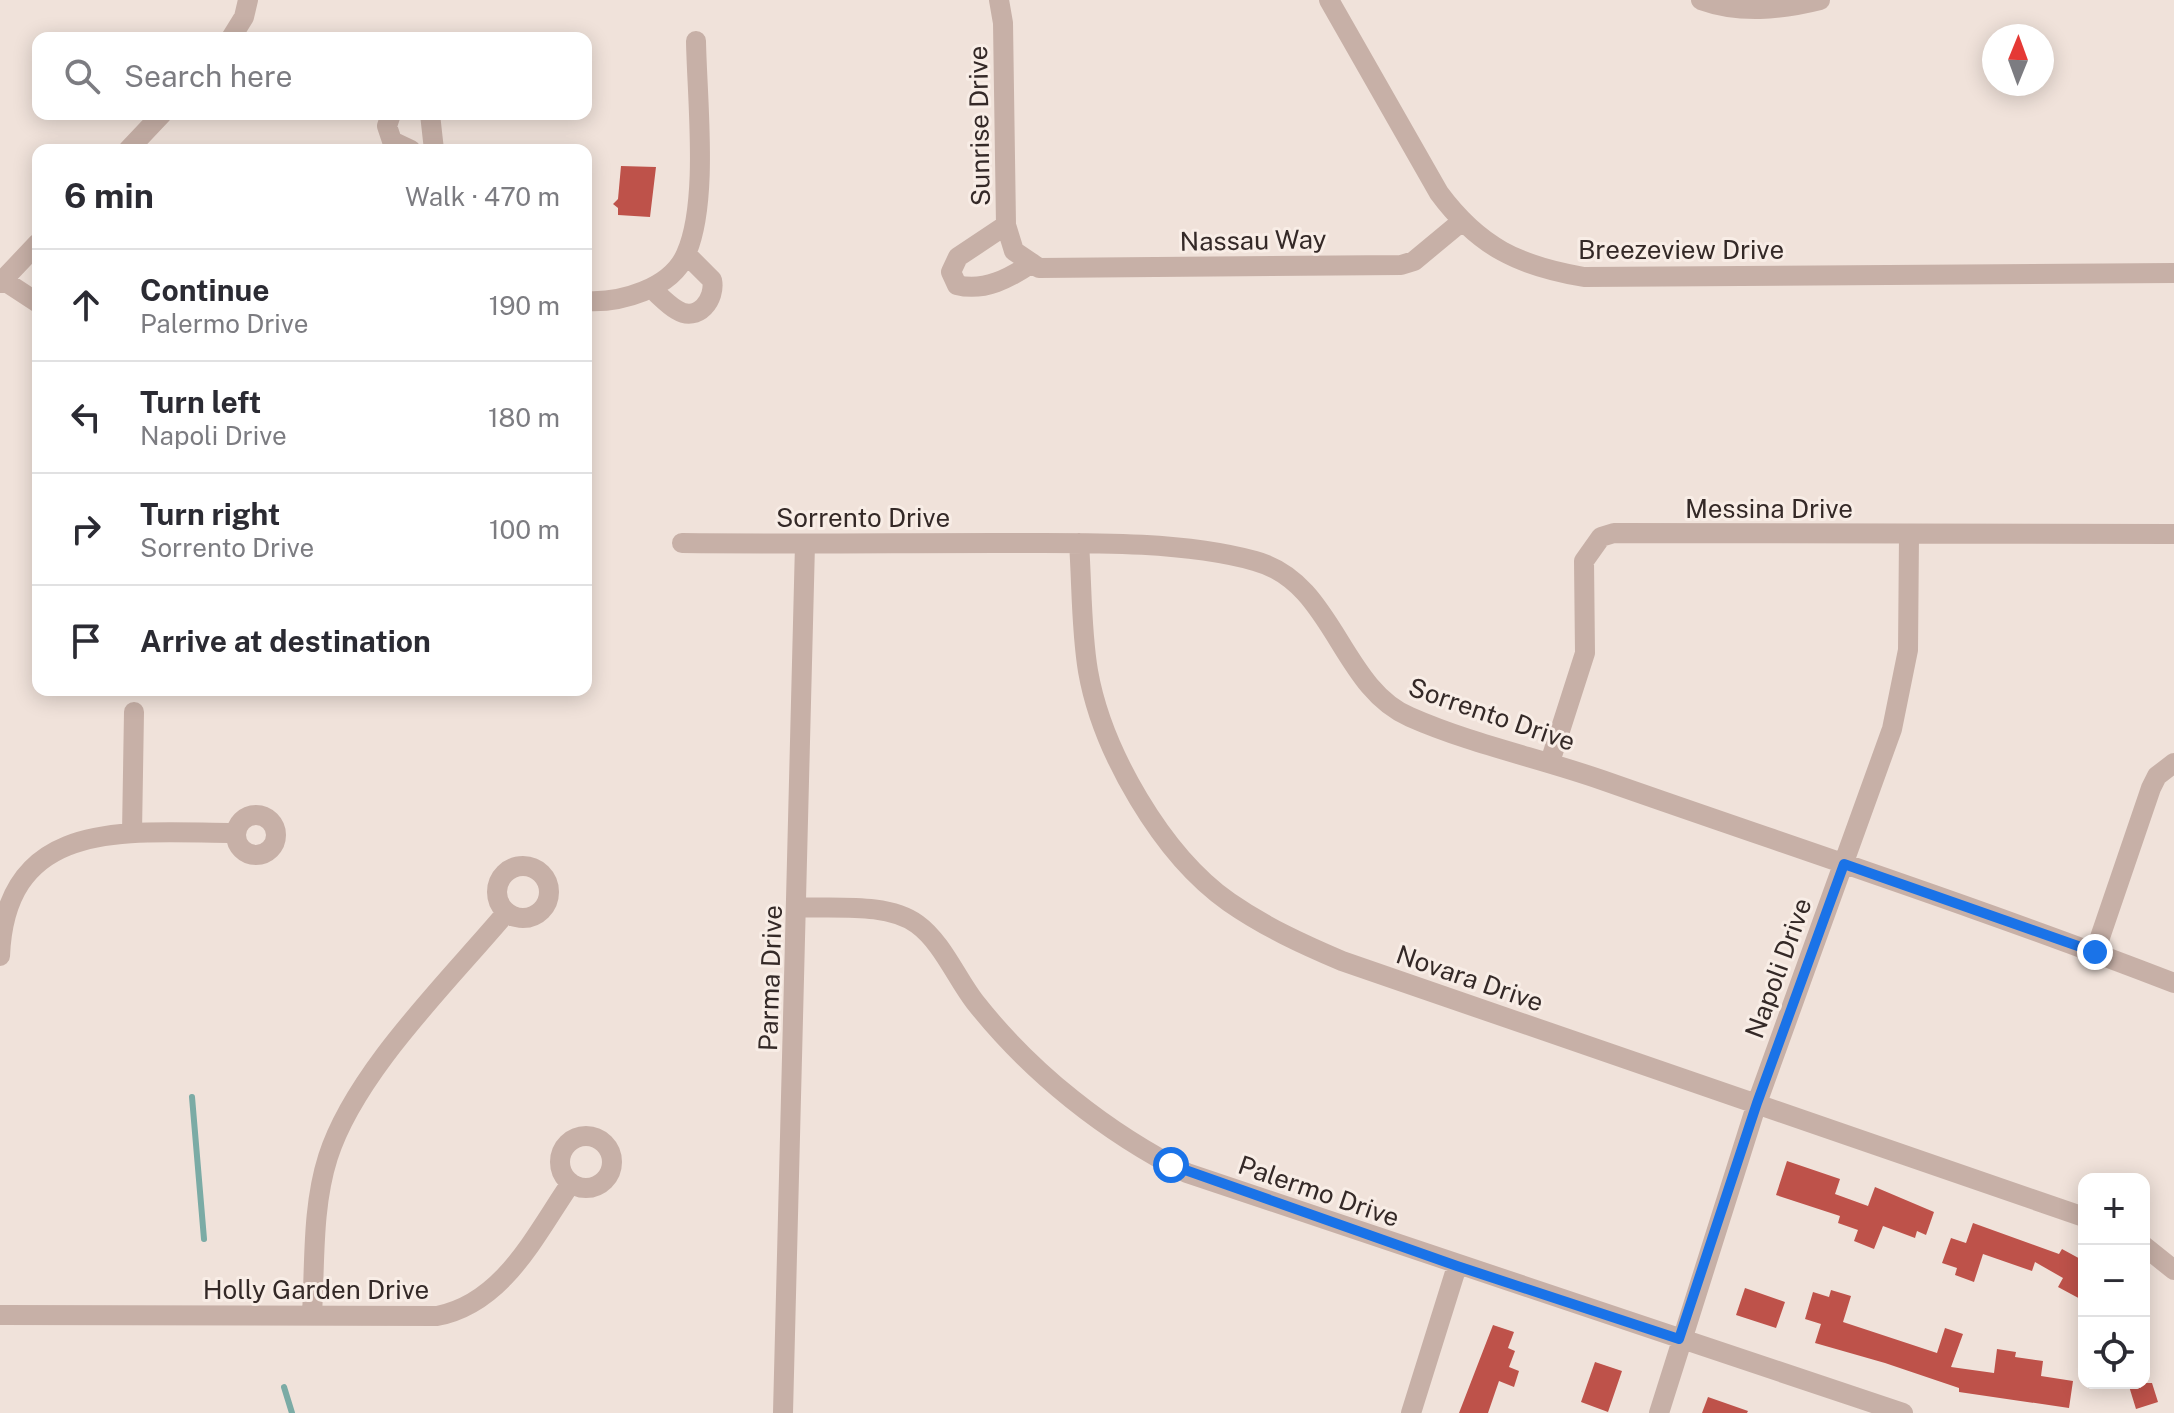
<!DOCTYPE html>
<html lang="en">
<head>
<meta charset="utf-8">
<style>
	body { margin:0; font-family:"Public Sans",sans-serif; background:#f2f2f3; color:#2b2b33 }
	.controls { position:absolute; right:24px; bottom:24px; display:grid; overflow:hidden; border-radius:16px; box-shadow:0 4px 20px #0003 }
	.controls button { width:72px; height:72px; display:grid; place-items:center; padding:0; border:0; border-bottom:2px solid #e1e1e2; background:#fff; color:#2b2b33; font:40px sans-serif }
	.compass { position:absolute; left:1982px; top:24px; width:72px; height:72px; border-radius:50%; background:#fff; box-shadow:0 4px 20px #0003; rotate:1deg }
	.stop { position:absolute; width:24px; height:24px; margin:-18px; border:6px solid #1a73e8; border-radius:50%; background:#fff }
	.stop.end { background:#1a73e8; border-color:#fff; box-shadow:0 2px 8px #0008 }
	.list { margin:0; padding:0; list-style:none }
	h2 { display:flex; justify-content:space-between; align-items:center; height:104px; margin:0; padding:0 32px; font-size:34px }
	h2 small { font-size:26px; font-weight:400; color:#7c7c81 }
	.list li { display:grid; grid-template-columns:52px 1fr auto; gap:24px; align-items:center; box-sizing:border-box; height:112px; padding:0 32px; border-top:2px solid #e1e1e2 }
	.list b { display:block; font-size:30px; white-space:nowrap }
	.list p { margin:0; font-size:26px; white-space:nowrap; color:#7c7c81 }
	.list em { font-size:26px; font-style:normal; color:#7c7c81 }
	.icon { flex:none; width:44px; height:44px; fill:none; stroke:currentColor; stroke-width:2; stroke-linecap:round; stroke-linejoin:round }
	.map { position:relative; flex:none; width:2174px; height:1413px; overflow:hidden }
	.search { position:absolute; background:#fff; box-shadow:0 4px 20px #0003; left:32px; top:32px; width:560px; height:88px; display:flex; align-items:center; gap:20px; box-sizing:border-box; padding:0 28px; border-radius:16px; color:#7c7c81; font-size:30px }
	.panel { position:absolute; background:#fff; box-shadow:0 4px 20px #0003; left:32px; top:144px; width:560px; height:552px; border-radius:16px }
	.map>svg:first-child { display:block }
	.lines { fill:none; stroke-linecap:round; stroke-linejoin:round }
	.stream { stroke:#7baba5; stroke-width:6 }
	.building { fill:#be524a }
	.minor { stroke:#c7b0a7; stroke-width:20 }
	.route { stroke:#1a73e8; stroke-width:10 }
	.labels { text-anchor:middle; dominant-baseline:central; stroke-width:6; stroke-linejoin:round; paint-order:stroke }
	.street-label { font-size:26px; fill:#342927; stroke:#f8ede6 }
</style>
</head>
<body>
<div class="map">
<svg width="2174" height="1413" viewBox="0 0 2174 1413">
	<rect width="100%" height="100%" fill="#f0e2da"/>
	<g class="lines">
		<path class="stream" d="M192,1097L204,1239
			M284,1387L292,1413"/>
	</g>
	<path class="building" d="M621,166L656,167L650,217L618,215V208L613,204L618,199Z
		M1787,1161L1840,1179L1835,1194L1868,1206L1875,1187L1934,1212L1926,1235L1917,1231L1915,1238L1883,1226L1874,1249L1854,1241L1858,1230L1838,1223L1840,1216L1776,1195Z
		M1973,1223L2059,1254L2062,1249L2084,1261V1301L2058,1287L2063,1278L2035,1262L2032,1271L1983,1254L1974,1282L1955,1275L1957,1268L1942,1263L1951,1238L1966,1243Z
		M1745,1288L1785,1302L1776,1328L1736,1315Z
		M1831,1290L1851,1296L1843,1322L1937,1353L1945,1328L1963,1334L1951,1367L1994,1373L1997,1349L2016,1352L2015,1357L2043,1361L2041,1376L2073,1381L2069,1408L1959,1392V1388L1885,1363L1815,1343L1821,1324L1805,1319L1813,1292L1829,1297Z
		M1493,1325L1514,1332L1508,1348L1515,1351L1509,1367L1519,1371L1514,1387L1499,1381L1488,1413H1459Z
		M1595,1362L1622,1371L1608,1412L1581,1402Z
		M2128,1383H2152L2158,1402L2136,1409Z
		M1708,1397L1748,1411L1747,1413H1702Z"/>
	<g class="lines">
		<path class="minor" d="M999,0L1003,23L1006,225L1014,251L1039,268L1401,265L1414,261L1461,222
			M1329,0L1439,193C1479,247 1519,266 1584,277L2174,273
			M1701,0C1740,14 1780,10 1820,0
			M231,38L244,17L248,0
			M391,114L387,126L392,141L411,150
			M430,114L434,150
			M128,150L162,114
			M1006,225L958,257L951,272L957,285C984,292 1010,278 1032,263
			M3,280L38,303
			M0,283L38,243
			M651,288C659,295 668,305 677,310C698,323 716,299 712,280L686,254
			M586,301C620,303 671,289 686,254C709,202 697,100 696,41
			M682,543C787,544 892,543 997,543C1077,543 1179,540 1255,561C1334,582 1340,687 1410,717C1471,744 1539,758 1602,780C1793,847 1986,910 2174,983
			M1079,543C1082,586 1081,629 1088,671C1102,751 1162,855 1229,902C1265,927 1302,944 1342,961L2084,1217
			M1550,762L1585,653L1584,561L1601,537L1614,533L2174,534
			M236 835a20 20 0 1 1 40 0a20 20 0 1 1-40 0Z
			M132,833L134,712
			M497 892a26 26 0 1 1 52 0a26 26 0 1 1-52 0Z
			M798,907C833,909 887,902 917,924C942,942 957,979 975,1002C1031,1073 1107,1133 1187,1173L1903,1413
			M2095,952L2151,788L2157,776L2174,763
			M0,956C6,814 131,833 235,833
			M560 1162a26 26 0 1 1 52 0a26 26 0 1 1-52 0Z
			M2144,1246L2174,1270
			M312,1314C315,1263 312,1207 328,1157C355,1072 448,982 506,913
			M0,1315L437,1316C504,1303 535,1235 571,1183
			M783,1413L805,544
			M1411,1413L1457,1266
			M1659,1413L1757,1103L1892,729L1908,650L1909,536"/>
	</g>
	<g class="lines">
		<path class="route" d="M1171,1165L1457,1266L1679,1339L1757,1103L1844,864L2095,952"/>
	</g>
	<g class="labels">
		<g class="street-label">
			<text transform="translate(979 126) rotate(-91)">Sunrise Drive</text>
			<text transform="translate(1253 240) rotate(-1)">Nassau Way</text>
			<text x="1681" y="249">Breezeview Drive</text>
			<text x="1769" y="508">Messina Drive</text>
			<text x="863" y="517">Sorrento Drive</text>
			<text transform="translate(1492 714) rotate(19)">Sorrento Drive</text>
			<text transform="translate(1778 968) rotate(-70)">Napoli Drive</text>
			<text transform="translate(770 978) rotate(-88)">Parma Drive</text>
			<text transform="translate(1470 978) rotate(19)">Novara Drive</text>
			<text transform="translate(1319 1191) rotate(19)">Palermo Drive</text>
			<text x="316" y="1289">Holly Garden Drive</text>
		</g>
	</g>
</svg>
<div class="controls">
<button>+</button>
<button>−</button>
<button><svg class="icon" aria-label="locate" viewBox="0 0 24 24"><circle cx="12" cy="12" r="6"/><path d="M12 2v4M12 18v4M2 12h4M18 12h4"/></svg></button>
</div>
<svg class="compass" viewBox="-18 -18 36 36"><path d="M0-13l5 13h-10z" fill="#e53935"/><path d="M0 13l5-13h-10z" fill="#7c7c81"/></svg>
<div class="stop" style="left:1171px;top:1165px"></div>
<div class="stop end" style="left:2095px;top:952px"></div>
<div class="search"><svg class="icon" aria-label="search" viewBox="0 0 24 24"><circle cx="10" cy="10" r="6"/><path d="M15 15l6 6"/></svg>Search here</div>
<section class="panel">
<h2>6 min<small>Walk · 470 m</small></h2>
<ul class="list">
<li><svg class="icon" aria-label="ahead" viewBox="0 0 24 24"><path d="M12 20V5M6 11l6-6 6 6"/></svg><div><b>Continue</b><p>Palermo Drive</p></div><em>190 m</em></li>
<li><svg class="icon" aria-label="left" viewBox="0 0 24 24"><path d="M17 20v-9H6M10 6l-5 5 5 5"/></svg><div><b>Turn left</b><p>Napoli Drive</p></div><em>180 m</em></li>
<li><svg class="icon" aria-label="right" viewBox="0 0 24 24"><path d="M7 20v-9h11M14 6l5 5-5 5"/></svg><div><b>Turn right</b><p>Sorrento Drive</p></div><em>100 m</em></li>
<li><svg class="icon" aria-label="arrive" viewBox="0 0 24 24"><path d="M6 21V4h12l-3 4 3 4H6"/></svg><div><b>Arrive at destination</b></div></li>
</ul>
</section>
</div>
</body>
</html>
